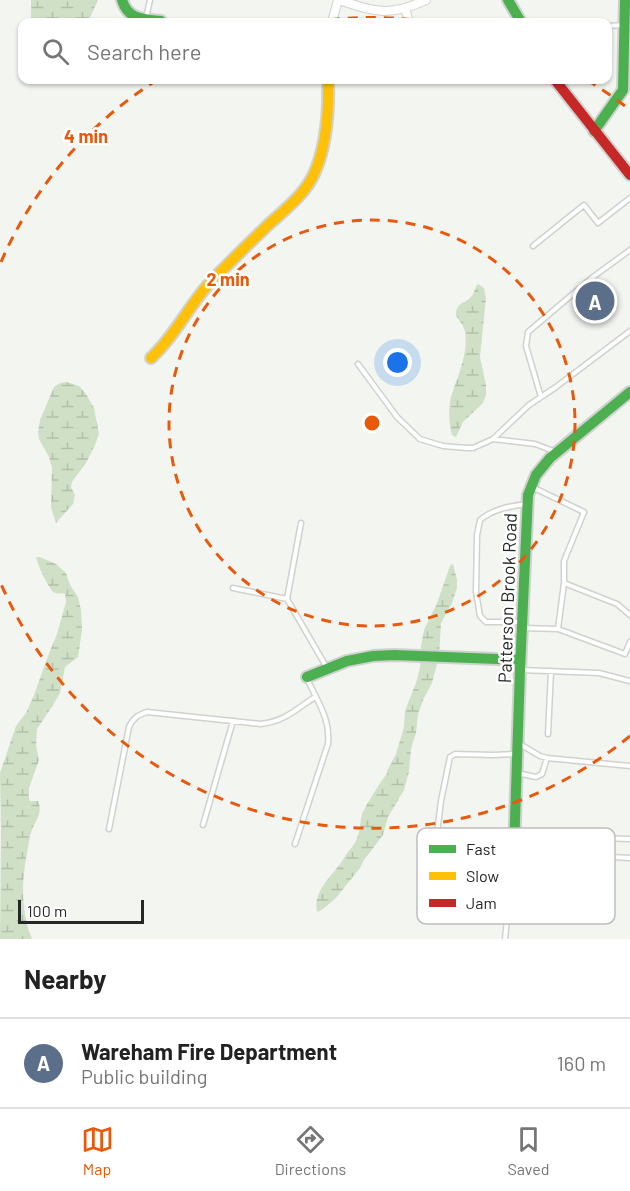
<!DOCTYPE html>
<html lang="en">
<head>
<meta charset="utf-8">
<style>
	body { margin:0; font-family:Barlow,sans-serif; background:#f6f6f6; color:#222 }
	.scale { position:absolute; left:18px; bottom:15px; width:126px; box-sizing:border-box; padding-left:6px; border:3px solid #252724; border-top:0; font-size:16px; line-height:21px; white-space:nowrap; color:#252724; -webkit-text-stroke:4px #fff; paint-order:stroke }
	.you { position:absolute; left:398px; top:363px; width:21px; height:21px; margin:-15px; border:4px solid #fff; border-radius:50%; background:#1a73e8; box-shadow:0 0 0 9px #1a73e833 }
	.badge { display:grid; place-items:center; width:39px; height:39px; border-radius:50%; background:#ea580c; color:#fff; font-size:20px; font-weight:700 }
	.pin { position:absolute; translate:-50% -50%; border:3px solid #fff; box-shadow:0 2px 6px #0006 }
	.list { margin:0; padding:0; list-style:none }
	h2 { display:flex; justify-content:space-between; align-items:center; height:78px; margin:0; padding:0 24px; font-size:26px }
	h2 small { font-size:20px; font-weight:400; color:#767676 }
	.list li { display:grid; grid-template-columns:39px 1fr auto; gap:18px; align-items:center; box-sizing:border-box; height:90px; padding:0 24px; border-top:2px solid #e0e0e0 }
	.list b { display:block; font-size:22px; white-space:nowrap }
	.list p { margin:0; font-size:20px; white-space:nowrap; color:#767676 }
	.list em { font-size:20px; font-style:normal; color:#767676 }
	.icon { flex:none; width:33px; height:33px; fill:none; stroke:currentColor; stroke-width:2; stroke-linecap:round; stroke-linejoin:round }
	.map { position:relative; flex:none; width:630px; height:939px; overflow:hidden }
	.search { position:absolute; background:#fff; box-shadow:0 2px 4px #0004; left:18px; right:18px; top:18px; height:66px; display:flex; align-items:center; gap:15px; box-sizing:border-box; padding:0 21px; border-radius:12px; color:#767676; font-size:22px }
	.sheet { height:168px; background:#fff }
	nav { display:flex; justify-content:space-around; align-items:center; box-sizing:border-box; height:84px; border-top:2px solid #e0e0e0; background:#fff; font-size:16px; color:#767676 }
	nav a { display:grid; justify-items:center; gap:3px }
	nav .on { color:#ea580c }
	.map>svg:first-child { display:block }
	.wetland { fill:url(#wetland-marsh) }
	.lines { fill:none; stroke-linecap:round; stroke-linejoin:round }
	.lane-casing { stroke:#d0d2cf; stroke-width:7 }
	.street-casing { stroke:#d0d2cf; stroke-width:10 }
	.fast-casing { stroke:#d0d2cf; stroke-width:14 }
	.slow-casing { stroke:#d0d2cf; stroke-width:14 }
	.jam-casing { stroke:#d0d2cf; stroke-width:14 }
	.lane { stroke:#fdfefd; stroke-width:4 }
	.street { stroke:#fdfefd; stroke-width:8 }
	.fast { stroke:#4caf50; stroke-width:10 }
	.slow { stroke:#ffc107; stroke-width:10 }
	.jam { stroke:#c62828; stroke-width:10 }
	.ring { fill:none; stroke:#e8590c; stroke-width:3; stroke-dasharray:10 8 }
	.labels { text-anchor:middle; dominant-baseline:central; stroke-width:5; stroke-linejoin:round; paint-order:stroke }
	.street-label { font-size:18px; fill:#252724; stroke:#fff }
	.key { fill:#fff; stroke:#bebebd; stroke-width:1.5 }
	.key-label { font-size:16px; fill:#252724 }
	.centre { fill:#e8590c; stroke:#fff; stroke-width:3 }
	.ring-label { font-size:18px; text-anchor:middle; font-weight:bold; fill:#e8590c; stroke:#fff; stroke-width:5; stroke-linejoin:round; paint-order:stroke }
</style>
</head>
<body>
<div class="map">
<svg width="630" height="939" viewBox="0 0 630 939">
	<defs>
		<pattern id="wetland-marsh" width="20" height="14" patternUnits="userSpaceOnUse" patternTransform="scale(1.5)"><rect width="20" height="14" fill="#cfe0c6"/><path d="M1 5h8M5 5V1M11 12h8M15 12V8" fill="none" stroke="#b2c0aa"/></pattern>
	</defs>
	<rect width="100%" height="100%" fill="#f3f5f1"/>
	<path class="wetland" d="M31,0H98L88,22H31Z
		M478,284L484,288L486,298L480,357L486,385V395L483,403L463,422L456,437L452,435C449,424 448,408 451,397C457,378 469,352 465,332C464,326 460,321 456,316C456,302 463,305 471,297C475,293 474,288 478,284Z
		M67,382L79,386L86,394L94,408L99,434L95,445L86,463L72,482L71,487L75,495L73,504L56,523L51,507L52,468L49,457L39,439L38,432L40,420L54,387L60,383Z
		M36,557H40L56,564L66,573L70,585L78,597L81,610L82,630L78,657L65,667L60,693L53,705L37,729L36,745L39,760L29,788V798L30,801H38C44,815 33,822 30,836C23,872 18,904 32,939H0L1,831L0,773L16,726L26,713L34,695L48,656L57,634L66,602L65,594C62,593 59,594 55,593C50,592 37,564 36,557Z
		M453,564L457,580V588L452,603L441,623L439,657L432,683L424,698L418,714L416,733L411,749L409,772L404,790L388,817L383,835L364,860L360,868L335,899L323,909L317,912C313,892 329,879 340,864C343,860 345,856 348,852C351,848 354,845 356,841C360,832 360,823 362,814C364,809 383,777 387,774V771L396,754L404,727L405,711L417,680L420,667L421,646L424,630L437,603L450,566Z"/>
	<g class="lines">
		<g class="lane-casing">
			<path id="lane" d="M146,18L150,0
				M608,27V26L624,25
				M533,246L584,205L598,223L630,198
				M358,364L397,417L420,439L443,446L467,448H473L493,439L535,444L556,452
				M541,397L526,346L528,332L593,277L630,250
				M493,439L529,405L556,387L630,331
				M301,523L287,599L327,668
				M564,583L617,604L630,615
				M233,588L287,599
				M520,622H486L480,616L476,592L477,535L480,520C493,509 510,506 527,504
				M522,628L558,629L564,583V561L584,512L532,487
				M558,629L625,654L630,642
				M521,670L599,673L630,681
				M548,734L551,671
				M518,743L540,756L547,758L630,766
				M515,754L493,755L455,754L450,757L441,801L436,841L438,851L443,857L451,861L493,859L514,850L542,849L566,837L630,839
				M517,773L536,777L542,774L547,758
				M203,825L233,721
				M109,829L129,727C133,718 138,715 147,712L261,724C285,721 295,710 315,697
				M295,844L328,744C331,718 316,700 307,678
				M543,849L558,854L630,858
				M505,939L514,851"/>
		</g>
		<g class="street-casing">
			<path id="street" d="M339,0C376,12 389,17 426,0
				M405,8L409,22
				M332,22L338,0"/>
		</g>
		<g class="fast-casing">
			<path id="fast" d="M122,0C128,20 143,19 161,21
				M508,0L521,22
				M594,131L623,90L625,0
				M307,677L347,661L373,656L394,655L520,660
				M514,850L520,669L528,495L536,475L550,458L630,392"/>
		</g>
		<g class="slow-casing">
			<path id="slow" d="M151,358C174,337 187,309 207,286C226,266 245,247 265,228C282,212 304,196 314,174C327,145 329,111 328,80"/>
		</g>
		<g class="jam-casing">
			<path id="jam" d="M555,80L630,175"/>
		</g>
		<use href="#lane" class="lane"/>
		<use href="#street" class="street"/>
		<use href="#fast" class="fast"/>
		<use href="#slow" class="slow"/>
		<use href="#jam" class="jam"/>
	</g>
	<g class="ring">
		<circle cx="372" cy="423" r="203"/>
		<path d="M630 736A405 405 0 0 1 1 584M1 262A405 405 0 0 1 157 80M312 22A405 405 0 0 1 432 22M587 80A405 405 0 0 1 630 110"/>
	</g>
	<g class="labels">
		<g class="street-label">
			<text transform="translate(507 598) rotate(-88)">Patterson Brook Road</text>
		</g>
	</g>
	<rect x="417" y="828" width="198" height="96" rx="9" class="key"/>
	<rect x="429" y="845" width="27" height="8" fill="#4caf50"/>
	<rect x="429" y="872" width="27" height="8" fill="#ffc107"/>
	<rect x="429" y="899" width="27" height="8" fill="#c62828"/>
	<g class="key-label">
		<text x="466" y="855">Fast</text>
		<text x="466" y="882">Slow</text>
		<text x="466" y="909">Jam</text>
	</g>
	<circle cx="372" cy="423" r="9" class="centre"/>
	<g class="ring-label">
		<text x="86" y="143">4 min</text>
		<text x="228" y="286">2 min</text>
	</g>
</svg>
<div class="scale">100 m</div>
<div class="you"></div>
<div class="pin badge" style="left:595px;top:301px;background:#5c6f8a">A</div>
<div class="search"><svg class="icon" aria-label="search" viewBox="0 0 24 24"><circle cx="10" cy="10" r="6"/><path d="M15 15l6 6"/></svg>Search here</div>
</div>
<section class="sheet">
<h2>Nearby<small></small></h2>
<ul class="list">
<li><span class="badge" style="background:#5c6f8a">A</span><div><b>Wareham Fire Department</b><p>Public building</p></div><em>160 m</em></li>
</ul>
</section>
<nav>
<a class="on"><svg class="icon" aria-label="map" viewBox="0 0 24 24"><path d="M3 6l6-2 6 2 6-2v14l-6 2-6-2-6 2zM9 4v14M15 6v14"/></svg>Map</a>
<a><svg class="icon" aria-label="directions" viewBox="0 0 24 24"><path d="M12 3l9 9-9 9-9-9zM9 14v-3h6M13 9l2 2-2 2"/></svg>Directions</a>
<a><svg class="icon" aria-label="saved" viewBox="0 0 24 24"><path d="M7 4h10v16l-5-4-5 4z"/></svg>Saved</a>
</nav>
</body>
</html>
